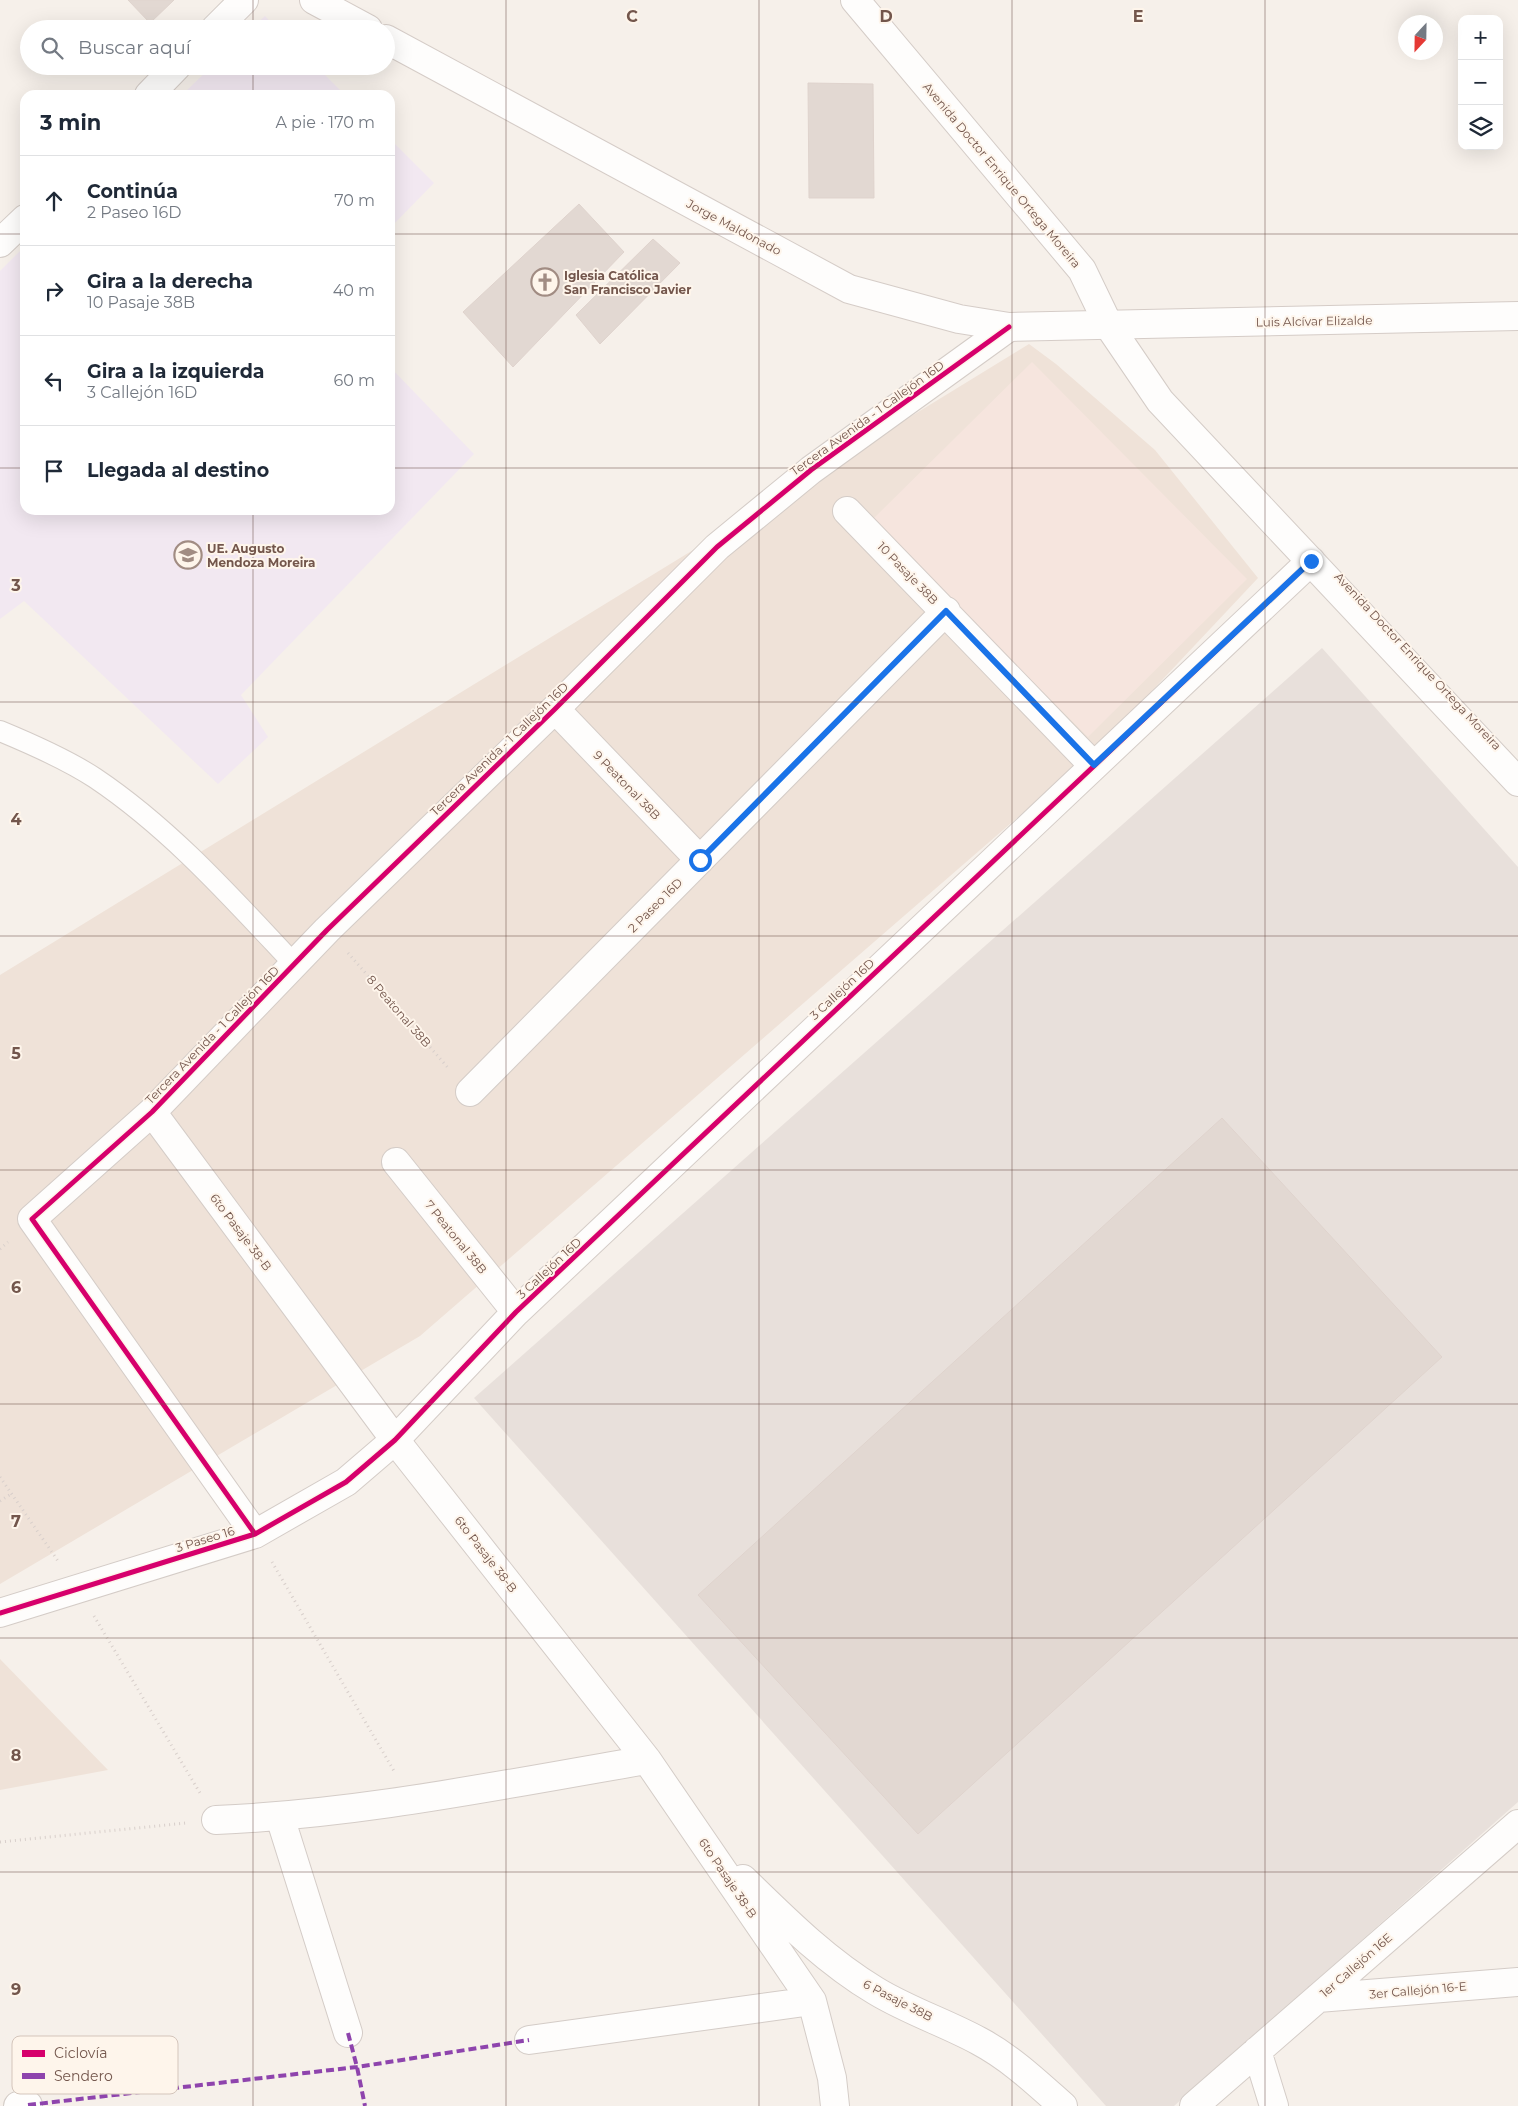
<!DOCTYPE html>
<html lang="es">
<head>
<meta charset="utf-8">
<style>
	body { margin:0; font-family:Montserrat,sans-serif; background:#f2f2f3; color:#1f2937 }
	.controls { position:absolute; right:15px; top:15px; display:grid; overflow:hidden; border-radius:10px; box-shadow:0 5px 20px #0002 }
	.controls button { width:45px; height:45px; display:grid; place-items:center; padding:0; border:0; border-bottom:1px solid #e0e1e3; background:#fff; color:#1f2937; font:25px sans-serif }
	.compass { position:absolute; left:1398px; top:15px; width:45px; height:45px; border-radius:50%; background:#fff; box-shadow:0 5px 20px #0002; rotate:202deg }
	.stop { position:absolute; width:15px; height:15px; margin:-11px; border:4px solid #1a73e8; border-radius:50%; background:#fff }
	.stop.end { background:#1a73e8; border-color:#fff; box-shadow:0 1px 5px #0008 }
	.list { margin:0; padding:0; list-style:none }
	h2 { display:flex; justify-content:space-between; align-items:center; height:65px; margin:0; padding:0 20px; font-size:21px }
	h2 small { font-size:16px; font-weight:400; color:#747a83 }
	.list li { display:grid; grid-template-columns:32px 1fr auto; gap:15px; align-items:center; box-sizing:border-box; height:90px; padding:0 20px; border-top:1px solid #e0e1e3 }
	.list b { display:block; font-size:19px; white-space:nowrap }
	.list p { margin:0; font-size:16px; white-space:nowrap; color:#747a83 }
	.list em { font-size:16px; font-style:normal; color:#747a83 }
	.icon { flex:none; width:28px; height:28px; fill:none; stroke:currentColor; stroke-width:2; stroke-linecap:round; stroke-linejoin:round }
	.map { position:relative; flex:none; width:1518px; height:2106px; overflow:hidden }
	.search { position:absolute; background:#fff; box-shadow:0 5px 20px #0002; left:20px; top:20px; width:375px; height:55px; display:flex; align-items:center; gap:12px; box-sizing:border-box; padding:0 18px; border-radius:28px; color:#747a83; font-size:19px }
	.panel { position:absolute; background:#fff; box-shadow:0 5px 20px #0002; left:20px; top:90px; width:375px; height:425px; border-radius:15px }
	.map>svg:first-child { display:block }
	.residential { fill:#efe2d8 }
	.commercial { fill:#f6e5de }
	.industrial { fill:#e8e0db }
	.education { fill:#f2e8f1 }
	.building { fill:#e2d8d2; stroke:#dfd3cd }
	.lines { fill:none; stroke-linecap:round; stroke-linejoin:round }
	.lane-casing { stroke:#d4ccc7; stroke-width:22 }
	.street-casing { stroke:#d4ccc7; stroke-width:30 }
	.secondary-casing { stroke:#d5ccc7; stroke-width:30 }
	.path { stroke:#d8cfcb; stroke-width:3; stroke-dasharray:1 4; stroke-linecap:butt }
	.lane { stroke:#fefdfc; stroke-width:20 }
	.street { stroke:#fefdfc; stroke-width:28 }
	.secondary { stroke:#fefdfc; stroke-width:28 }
	.quiet { stroke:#8e44ad; stroke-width:4; stroke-dasharray:8 4; stroke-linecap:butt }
	.cycleway-casing { stroke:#fef5eb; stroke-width:8 }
	.cycleway { stroke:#d6006c; stroke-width:5 }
	.route { stroke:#1a73e8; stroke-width:6 }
	.grid { fill:none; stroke:#73564c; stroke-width:1; stroke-opacity:0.55 }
	.labels { text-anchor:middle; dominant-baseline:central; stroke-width:4; stroke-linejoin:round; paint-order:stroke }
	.street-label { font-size:12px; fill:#73564c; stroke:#fef5eb }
	.poi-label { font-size:12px; font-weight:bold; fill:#73564c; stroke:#fef5eb; text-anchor:start }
	.key { fill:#fef5eb; stroke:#d4c5bb; stroke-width:1 }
	.key-label { font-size:14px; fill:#73564c }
	.grid-label { font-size:16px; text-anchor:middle; font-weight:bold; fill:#73564c; stroke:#fef5eb; stroke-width:4; stroke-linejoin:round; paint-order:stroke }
</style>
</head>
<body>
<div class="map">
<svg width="1518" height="2106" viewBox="0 0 1518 2106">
	<rect width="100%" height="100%" fill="#f6f0ea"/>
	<path class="residential" d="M1029,344L1056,364L1155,450L1258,578L1101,745L420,1336L0,1584V975Z
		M0,1659L108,1770L0,1790Z"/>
	<path class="commercial" d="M1032,362L1247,579L1088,737L872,520Z"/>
	<path class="industrial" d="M1322,648L1518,867V1802L1174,2106H1106L474,1398Z"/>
	<path class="education" d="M265,16L277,29H251Z
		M212,66H316L345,95H182Z
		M390,139L434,183L390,228Z
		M25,246V510H390V367L474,454L241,695L268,737L218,784L24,601L0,619V271Z"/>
	<path class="building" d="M128,0H174L150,23Z
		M808,83L873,84L874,198H809Z
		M579,204L624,252L513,367L463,312Z
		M653,239L680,263L600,344L576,315Z
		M1222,1118L1442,1357L918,1834L698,1595Z"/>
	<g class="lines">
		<g class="lane-casing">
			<path id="lane" d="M0,731C29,743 69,761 95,778C171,829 232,898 294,964"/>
		</g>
		<g class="street-casing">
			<path id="street" d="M855,0L1082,270L1109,326L1160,401L1518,782
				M215,29L244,0
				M149,95L177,66
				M0,243L25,219
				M847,511L1093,765
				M555,709L700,860
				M470,1092L946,611
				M152,1112L395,1440L647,1760L812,2001L832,2078L835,2106
				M396,1162L516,1312
				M255,1534L32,1219L152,1112L327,930L555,709L717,547L811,470L1009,327
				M0,1613L255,1534L346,1482L395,1440L516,1312L1311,561
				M280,1817L348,2033
				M216,1820C361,1814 504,1784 647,1760
				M743,1879C785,1920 826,1961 876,1991C909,2011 946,2023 979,2041C1011,2058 1037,2083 1063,2106
				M1318,1998L1518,1982
				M529,2040L812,2001
				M1257,2051L1274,2106
				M18,2106L28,2105
				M1194,2106L1518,1824"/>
		</g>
		<g class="secondary-casing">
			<path id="secondary" d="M314,0L368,29
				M386,39L849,289L959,319L1009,327L1518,316"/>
		</g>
		<path class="path" d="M348,953L449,1069
			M0,1249L8,1242
			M0,1477L58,1561
			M0,1501L11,1494
			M272,1562L394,1771
			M94,1616L200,1793
			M0,1842L186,1823"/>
		<use href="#lane" class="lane"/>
		<use href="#street" class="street"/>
		<use href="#secondary" class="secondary"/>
		<path class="quiet" d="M348,2033L357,2067L365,2106
			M28,2105L357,2067L529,2040"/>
		<g class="cycleway-casing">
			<path id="cycleway" d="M255,1534L32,1219L152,1112L327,930L555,709L717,547L811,470L1009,327
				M0,1613L255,1534L346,1482L395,1440L516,1312L1311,561"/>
		</g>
		<use href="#cycleway" class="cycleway"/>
	</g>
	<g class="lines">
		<path class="route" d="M700,860L946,611L1094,765L1311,561"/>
	</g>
	<path class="grid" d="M253,0V29M506,0V2106M759,0V2106M1012,0V2106M1265,0V2106M253,66V95M0,234H25M390,234H1518M0,468H25M390,468H1518M253,510V2106M0,702H1518M0,936H1518M0,1170H1518M0,1404H1518M0,1638H1518M0,1872H1518"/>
	<defs>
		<g id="church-ring" transform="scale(1.4375)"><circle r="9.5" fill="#fef5eb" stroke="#a18c83" stroke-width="1.5"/><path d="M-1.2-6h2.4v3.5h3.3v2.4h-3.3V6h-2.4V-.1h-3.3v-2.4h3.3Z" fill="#a18c83"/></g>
		<g id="school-ring" transform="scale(1.4375)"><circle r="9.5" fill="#fef5eb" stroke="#a18c83" stroke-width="1.5"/><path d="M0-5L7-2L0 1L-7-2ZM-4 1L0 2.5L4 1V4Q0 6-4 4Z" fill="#a18c83"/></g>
	</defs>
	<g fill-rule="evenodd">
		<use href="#church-ring" x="545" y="282"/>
		<use href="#school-ring" x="188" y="555"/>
	</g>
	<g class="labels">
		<g class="street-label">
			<text transform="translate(1002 175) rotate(50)">Avenida Doctor Enrique Ortega Moreira</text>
			<text transform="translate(734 227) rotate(28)">Jorge Maldonado</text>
			<text transform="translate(1314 321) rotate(-1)">Luis Alcívar Elizalde</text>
			<text transform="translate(867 418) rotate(-36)">Tercera Avenida - 1 Callejón 16D</text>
			<text transform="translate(908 573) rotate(46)">10 Pasaje 38B</text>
			<text transform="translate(1418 661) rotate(47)">Avenida Doctor Enrique Ortega Moreira</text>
			<text transform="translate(499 749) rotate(-44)">Tercera Avenida - 1 Callejón 16D</text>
			<text transform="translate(627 785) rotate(46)">9 Peatonal 38B</text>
			<text transform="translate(655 905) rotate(-45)">2 Paseo 16D</text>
			<text transform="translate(842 989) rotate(-43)">3 Callejón 16D</text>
			<text transform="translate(399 1011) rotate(49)">8 Peatonal 38B</text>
			<text transform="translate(212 1035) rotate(-46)">Tercera Avenida - 1 Callejón 16D</text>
			<text transform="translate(241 1232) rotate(53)">6to Pasaje 38-B</text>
			<text transform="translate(456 1237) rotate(51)">7 Peatonal 38B</text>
			<text transform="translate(549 1268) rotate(-43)">3 Callejón 16D</text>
			<text transform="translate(205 1539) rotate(-17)">3 Paseo 16</text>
			<text transform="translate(486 1554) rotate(52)">6to Pasaje 38-B</text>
			<text transform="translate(728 1878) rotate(56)">6to Pasaje 38-B</text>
			<text transform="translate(1356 1965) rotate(-41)">1er Callejón 16E</text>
			<text transform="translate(1418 1990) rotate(-5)">3er Callejón 16-E</text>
			<text transform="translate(898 2000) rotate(27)">6 Pasaje 38B</text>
		</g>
		<g class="poi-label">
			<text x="564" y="275">Iglesia Católica<tspan x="564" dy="14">San Francisco Javier</tspan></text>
			<text x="207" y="548">UE. Augusto<tspan x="207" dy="14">Mendoza Moreira</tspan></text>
		</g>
	</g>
	<rect x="12" y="2036" width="166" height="58" rx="8" class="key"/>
	<rect x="22" y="2050" width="23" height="7" fill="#d6006c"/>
	<rect x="22" y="2073" width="23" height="6" fill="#8e44ad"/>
	<g class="key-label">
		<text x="54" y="2058">Ciclovía</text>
		<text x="54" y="2081">Sendero</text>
	</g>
	<g class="grid-label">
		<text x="632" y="22">C</text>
		<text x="886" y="22">D</text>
		<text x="1138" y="22">E</text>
		<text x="16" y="591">3</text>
		<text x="16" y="825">4</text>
		<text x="16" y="1059">5</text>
		<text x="16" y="1293">6</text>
		<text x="16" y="1527">7</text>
		<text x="16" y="1761">8</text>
		<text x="16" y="1995">9</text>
	</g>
</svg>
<div class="controls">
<button>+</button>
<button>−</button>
<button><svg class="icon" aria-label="layers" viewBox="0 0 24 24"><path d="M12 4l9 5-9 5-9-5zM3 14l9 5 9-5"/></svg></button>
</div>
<svg class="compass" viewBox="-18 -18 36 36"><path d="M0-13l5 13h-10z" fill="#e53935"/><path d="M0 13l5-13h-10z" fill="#747a83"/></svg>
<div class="stop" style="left:700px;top:860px"></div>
<div class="stop end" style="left:1311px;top:561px"></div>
<div class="search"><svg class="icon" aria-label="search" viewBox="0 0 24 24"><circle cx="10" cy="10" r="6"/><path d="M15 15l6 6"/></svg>Buscar aquí</div>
<section class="panel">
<h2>3 min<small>A pie · 170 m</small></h2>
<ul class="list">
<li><svg class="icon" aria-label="ahead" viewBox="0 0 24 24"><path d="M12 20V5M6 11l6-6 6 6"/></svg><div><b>Continúa</b><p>2 Paseo 16D</p></div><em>70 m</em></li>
<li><svg class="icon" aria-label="right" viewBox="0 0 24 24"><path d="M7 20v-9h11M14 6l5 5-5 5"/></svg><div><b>Gira a la derecha</b><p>10 Pasaje 38B</p></div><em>40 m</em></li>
<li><svg class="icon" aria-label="left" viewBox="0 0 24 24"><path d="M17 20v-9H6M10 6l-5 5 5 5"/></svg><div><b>Gira a la izquierda</b><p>3 Callejón 16D</p></div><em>60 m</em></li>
<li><svg class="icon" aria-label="arrive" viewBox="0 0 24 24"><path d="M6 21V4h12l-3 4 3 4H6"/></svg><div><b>Llegada al destino</b></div></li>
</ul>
</section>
</div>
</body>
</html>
